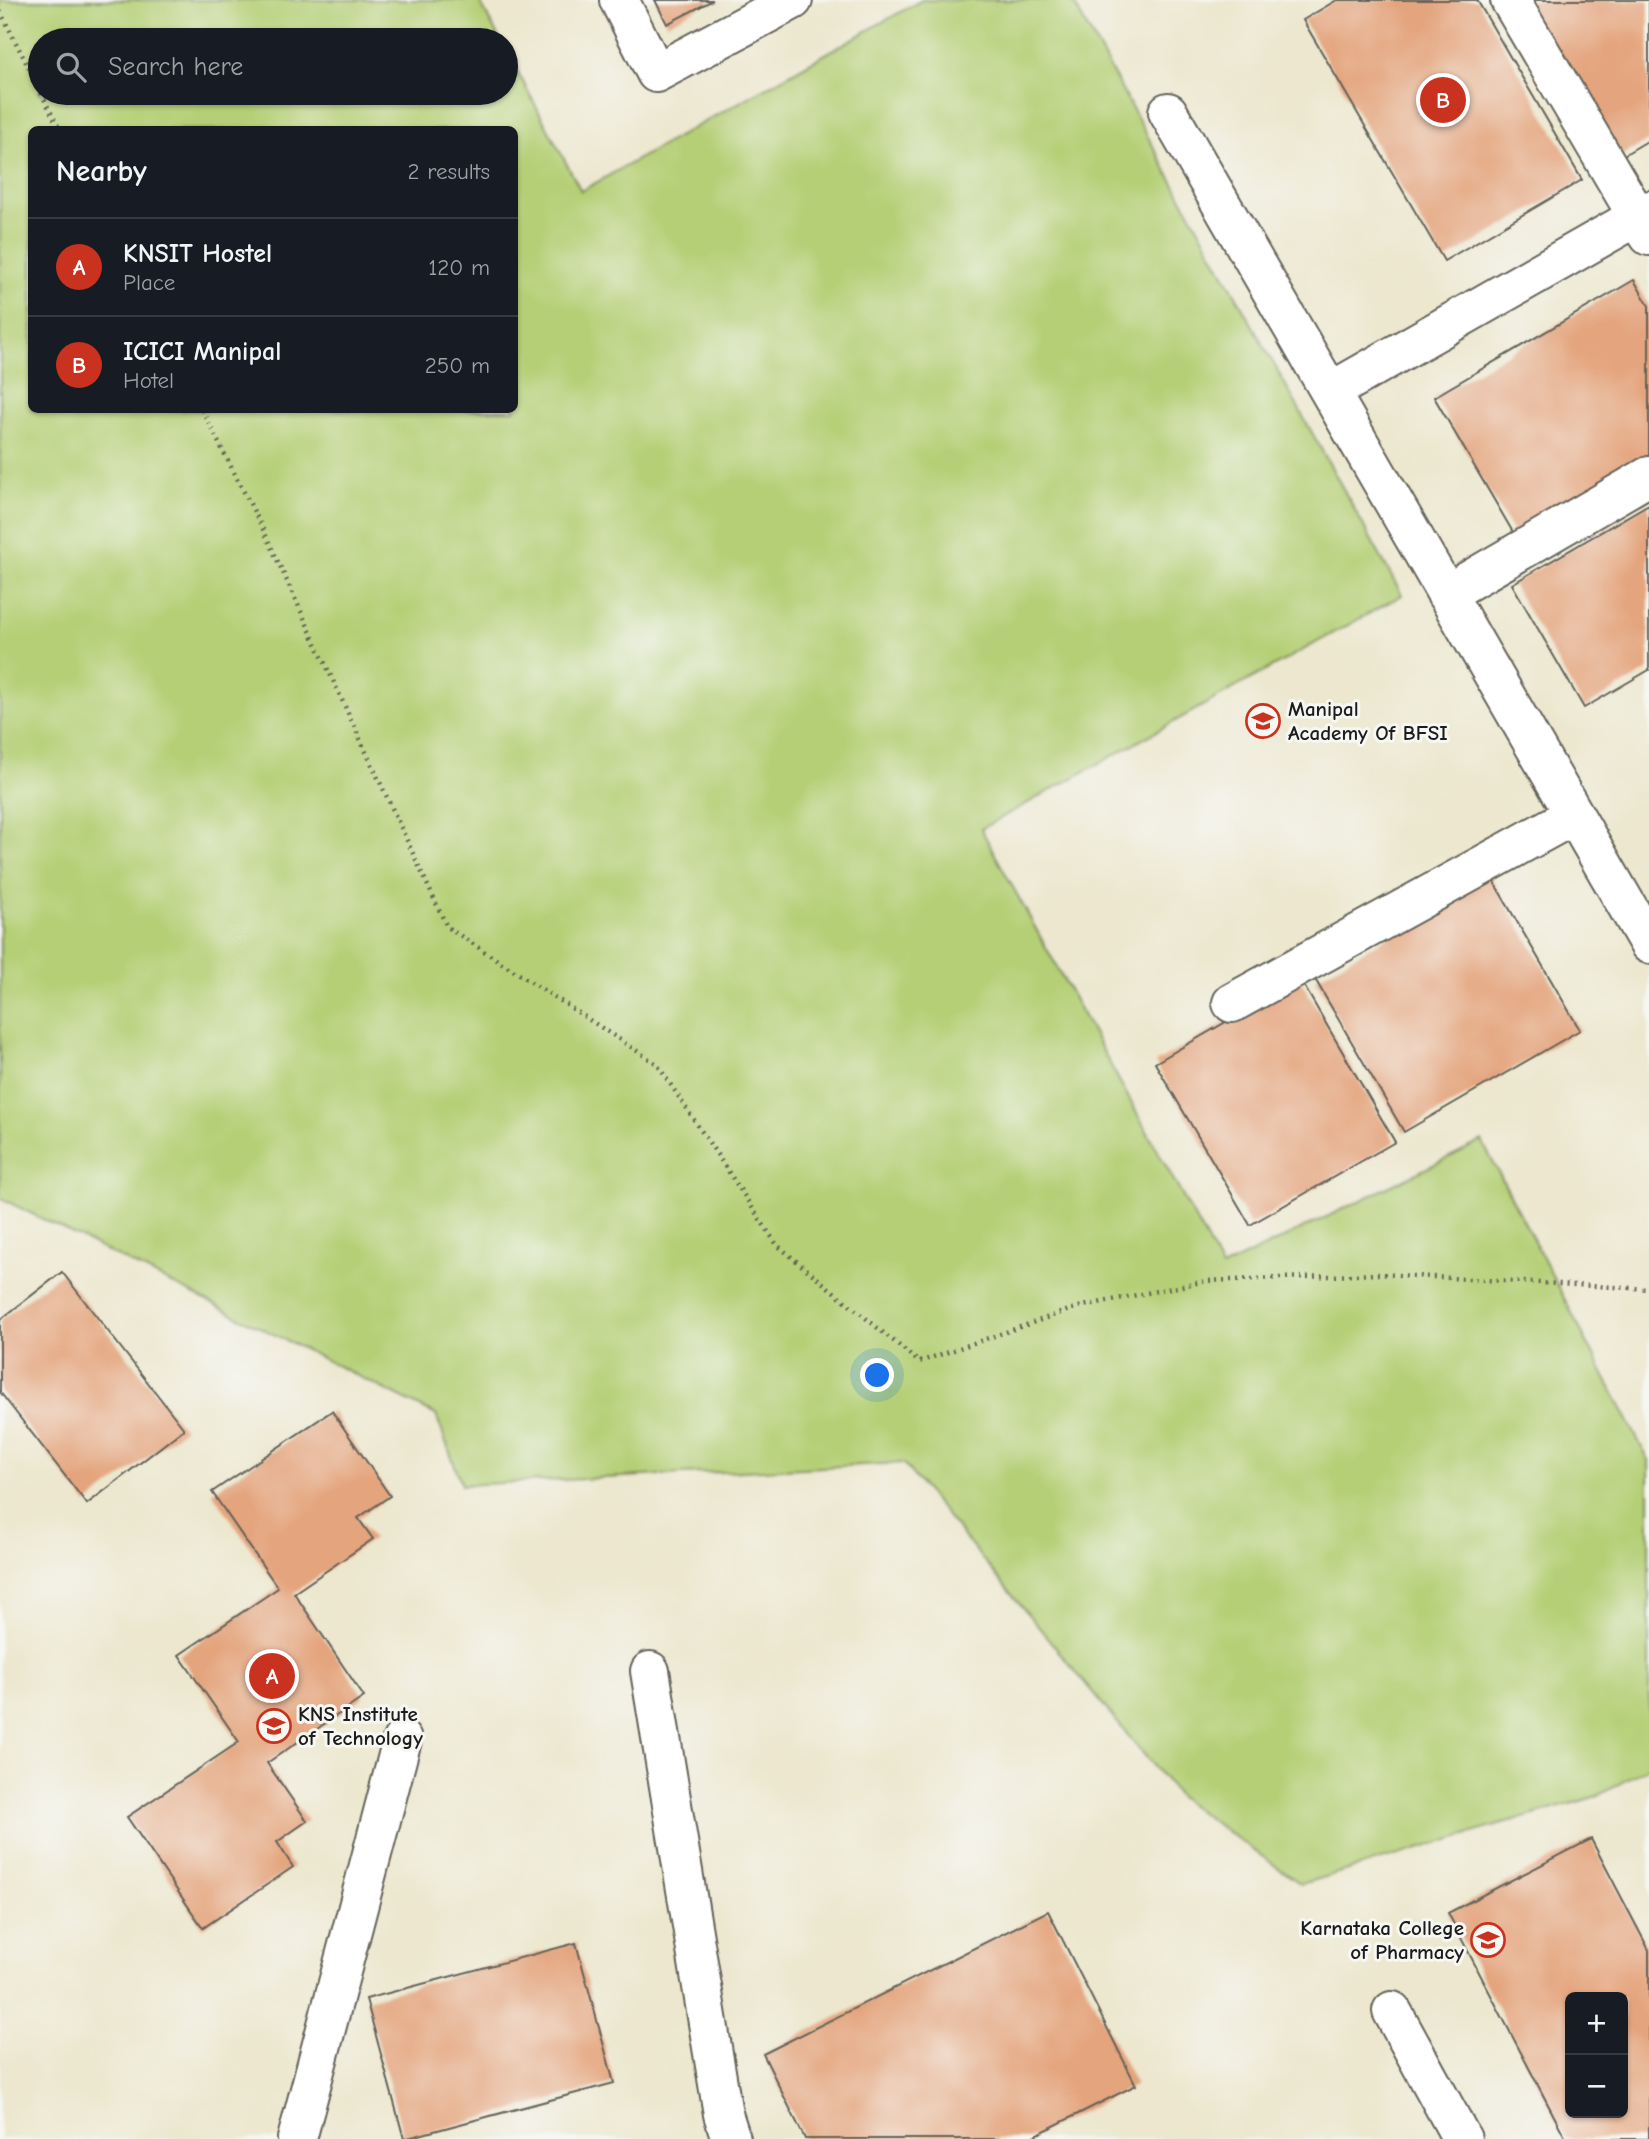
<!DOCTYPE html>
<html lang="en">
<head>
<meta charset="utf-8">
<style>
	body { margin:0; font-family:"Comic Neue",sans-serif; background:#20242c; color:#f1f3f6 }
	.controls { position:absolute; right:21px; bottom:21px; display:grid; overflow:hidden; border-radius:10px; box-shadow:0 2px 5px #0004 }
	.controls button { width:63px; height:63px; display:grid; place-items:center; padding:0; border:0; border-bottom:2px solid #363941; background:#171b24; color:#f1f3f6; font:35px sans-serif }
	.you { position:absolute; left:878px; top:1376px; width:24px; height:24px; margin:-18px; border:5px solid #fff; border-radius:50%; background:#1a73e8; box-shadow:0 0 0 10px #1a73e833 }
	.badge { display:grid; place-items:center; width:46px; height:46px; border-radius:50%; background:#c8321e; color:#fff; font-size:23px; font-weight:700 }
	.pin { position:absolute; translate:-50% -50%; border:4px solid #fff; box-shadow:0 2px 7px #0006 }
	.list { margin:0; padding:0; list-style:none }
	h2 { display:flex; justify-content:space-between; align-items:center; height:91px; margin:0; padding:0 28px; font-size:30px }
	h2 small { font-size:23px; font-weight:400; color:#9ea1a6 }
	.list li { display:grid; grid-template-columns:46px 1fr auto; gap:21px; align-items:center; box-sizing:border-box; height:98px; padding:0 28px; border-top:2px solid #363941 }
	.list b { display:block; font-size:26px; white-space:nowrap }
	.list p { margin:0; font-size:23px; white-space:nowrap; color:#9ea1a6 }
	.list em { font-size:23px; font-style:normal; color:#9ea1a6 }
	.icon { flex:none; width:38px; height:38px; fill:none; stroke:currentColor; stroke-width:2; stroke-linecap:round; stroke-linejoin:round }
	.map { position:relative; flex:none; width:1649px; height:2139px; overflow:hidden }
	.search { position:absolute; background:#171b24; box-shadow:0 2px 5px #0004; left:28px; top:28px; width:490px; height:77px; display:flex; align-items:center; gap:18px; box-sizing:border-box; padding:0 24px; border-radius:38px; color:#9ea1a6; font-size:26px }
	.panel { position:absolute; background:#171b24; box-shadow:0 2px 5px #0004; left:28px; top:126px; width:490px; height:287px; border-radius:10px }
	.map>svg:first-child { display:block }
	.green { fill:#b4cf74; stroke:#687648; stroke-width:2; fill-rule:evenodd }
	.building { fill:#e4a47d; fill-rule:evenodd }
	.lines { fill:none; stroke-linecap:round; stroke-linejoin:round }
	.minor-casing { stroke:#65635a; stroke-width:42 }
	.path { stroke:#65635a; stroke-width:4.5; stroke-dasharray:2 5; stroke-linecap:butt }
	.minor { stroke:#fff; stroke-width:38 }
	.labels { text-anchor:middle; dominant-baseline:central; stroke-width:6; stroke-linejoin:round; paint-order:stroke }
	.poi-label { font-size:21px; font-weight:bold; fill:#1c1c1c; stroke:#f6f6f2; text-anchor:start }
</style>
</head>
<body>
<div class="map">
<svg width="1649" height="2139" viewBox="0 0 1649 2139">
	<rect width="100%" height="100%" fill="#f6f6f2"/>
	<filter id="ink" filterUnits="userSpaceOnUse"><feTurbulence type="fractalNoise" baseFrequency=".0143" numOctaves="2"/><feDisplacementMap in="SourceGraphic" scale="14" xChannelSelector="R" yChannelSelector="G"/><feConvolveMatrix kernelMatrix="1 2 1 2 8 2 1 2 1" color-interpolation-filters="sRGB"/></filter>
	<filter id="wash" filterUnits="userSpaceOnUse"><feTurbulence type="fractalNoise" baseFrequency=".00686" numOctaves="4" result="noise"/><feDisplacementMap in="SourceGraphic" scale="28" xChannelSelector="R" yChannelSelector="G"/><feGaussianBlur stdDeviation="1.57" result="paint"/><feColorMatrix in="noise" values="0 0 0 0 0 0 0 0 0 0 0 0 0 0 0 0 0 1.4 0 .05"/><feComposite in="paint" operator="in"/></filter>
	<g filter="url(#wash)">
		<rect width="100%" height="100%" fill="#ece7ce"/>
		<path class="green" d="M0,0H479L500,40H40V93H506V50L581,191L922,0H1072L1402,595L981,829L1222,1268L1482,1141L1649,1461V1767L1597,1796L1301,1884L1180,1798L903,1463L462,1485L436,1415L0,1198ZM32,130H514V410H32Z"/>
		<g id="blocks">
			<path class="building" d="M655,0H713L667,24Z
				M1337,0H1477L1582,180L1444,261L1303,20Z
				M1524,0H1649V140L1617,159Z
				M1634,280L1649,306V455L1514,534L1434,397Z
				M1649,504V670L1584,708L1512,584Z
				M1491,877L1580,1030L1404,1132L1315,979Z
				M1300,979L1395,1142L1250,1225L1155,1063Z
				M62,1272L184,1429L87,1504L0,1392V1320Z
				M332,1411L390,1496L358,1518L373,1539L294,1593L364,1697L267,1763L307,1821L277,1842L293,1867L203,1928L127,1817L239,1742L179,1655L278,1588L212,1492Z
				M1591,1839L1649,1950V2139H1566L1448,1913ZM1570,1997H1623V2113H1570Z
				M1048,1911L1136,2085L1028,2139H805L763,2054Z
				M576,1943L614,2083L404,2139L366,1999Z"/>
		</g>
	</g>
	<g filter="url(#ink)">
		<use href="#blocks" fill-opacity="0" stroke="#65635a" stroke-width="2"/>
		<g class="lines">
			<g class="minor-casing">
				<path id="minor" d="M619,0L656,73L793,0
					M1510,0L1649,236
					M1168,112L1649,944
					M1330,392L1649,210
					M1446,594L1649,476
					M1232,1003L1574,815
					M650,1671L723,2114L731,2139
					M1392,2011L1462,2139
					M297,2139L402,1740"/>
			</g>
			<path class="path" d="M0,11L40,90
				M41,93L60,130
				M202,410L262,527L447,927L657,1064L777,1245L919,1362L1078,1307L1206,1281L1378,1274L1649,1289"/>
			<use href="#minor" class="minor"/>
		</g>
	</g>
	<defs>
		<g id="university-ring" transform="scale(1.75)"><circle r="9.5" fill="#f6f6f2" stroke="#c8321e" stroke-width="1.5"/><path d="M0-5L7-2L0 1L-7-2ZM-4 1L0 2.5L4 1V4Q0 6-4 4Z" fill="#c8321e"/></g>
	</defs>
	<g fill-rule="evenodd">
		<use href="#university-ring" x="1263" y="721"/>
		<use href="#university-ring" x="274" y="1726"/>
		<use href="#university-ring" x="1488" y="1940"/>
	</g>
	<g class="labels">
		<g class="poi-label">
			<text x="1288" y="709">Manipal<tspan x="1288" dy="24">Academy Of BFSI</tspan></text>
			<text x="298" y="1714">KNS Institute<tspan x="298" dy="24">of Technology</tspan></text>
			<text x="1464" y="1928" text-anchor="end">Karnataka College<tspan x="1464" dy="24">of Pharmacy</tspan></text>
		</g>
	</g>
</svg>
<div class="controls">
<button>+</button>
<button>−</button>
</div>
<div class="you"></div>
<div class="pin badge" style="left:272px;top:1676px">A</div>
<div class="pin badge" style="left:1443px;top:100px">B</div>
<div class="search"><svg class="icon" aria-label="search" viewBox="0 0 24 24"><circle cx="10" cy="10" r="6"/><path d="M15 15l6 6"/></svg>Search here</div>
<section class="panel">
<h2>Nearby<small>2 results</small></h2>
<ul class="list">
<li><span class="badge">A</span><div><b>KNSIT Hostel</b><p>Place</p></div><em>120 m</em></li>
<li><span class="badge">B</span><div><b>ICICI Manipal</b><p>Hotel</p></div><em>250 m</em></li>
</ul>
</section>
</div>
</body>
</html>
